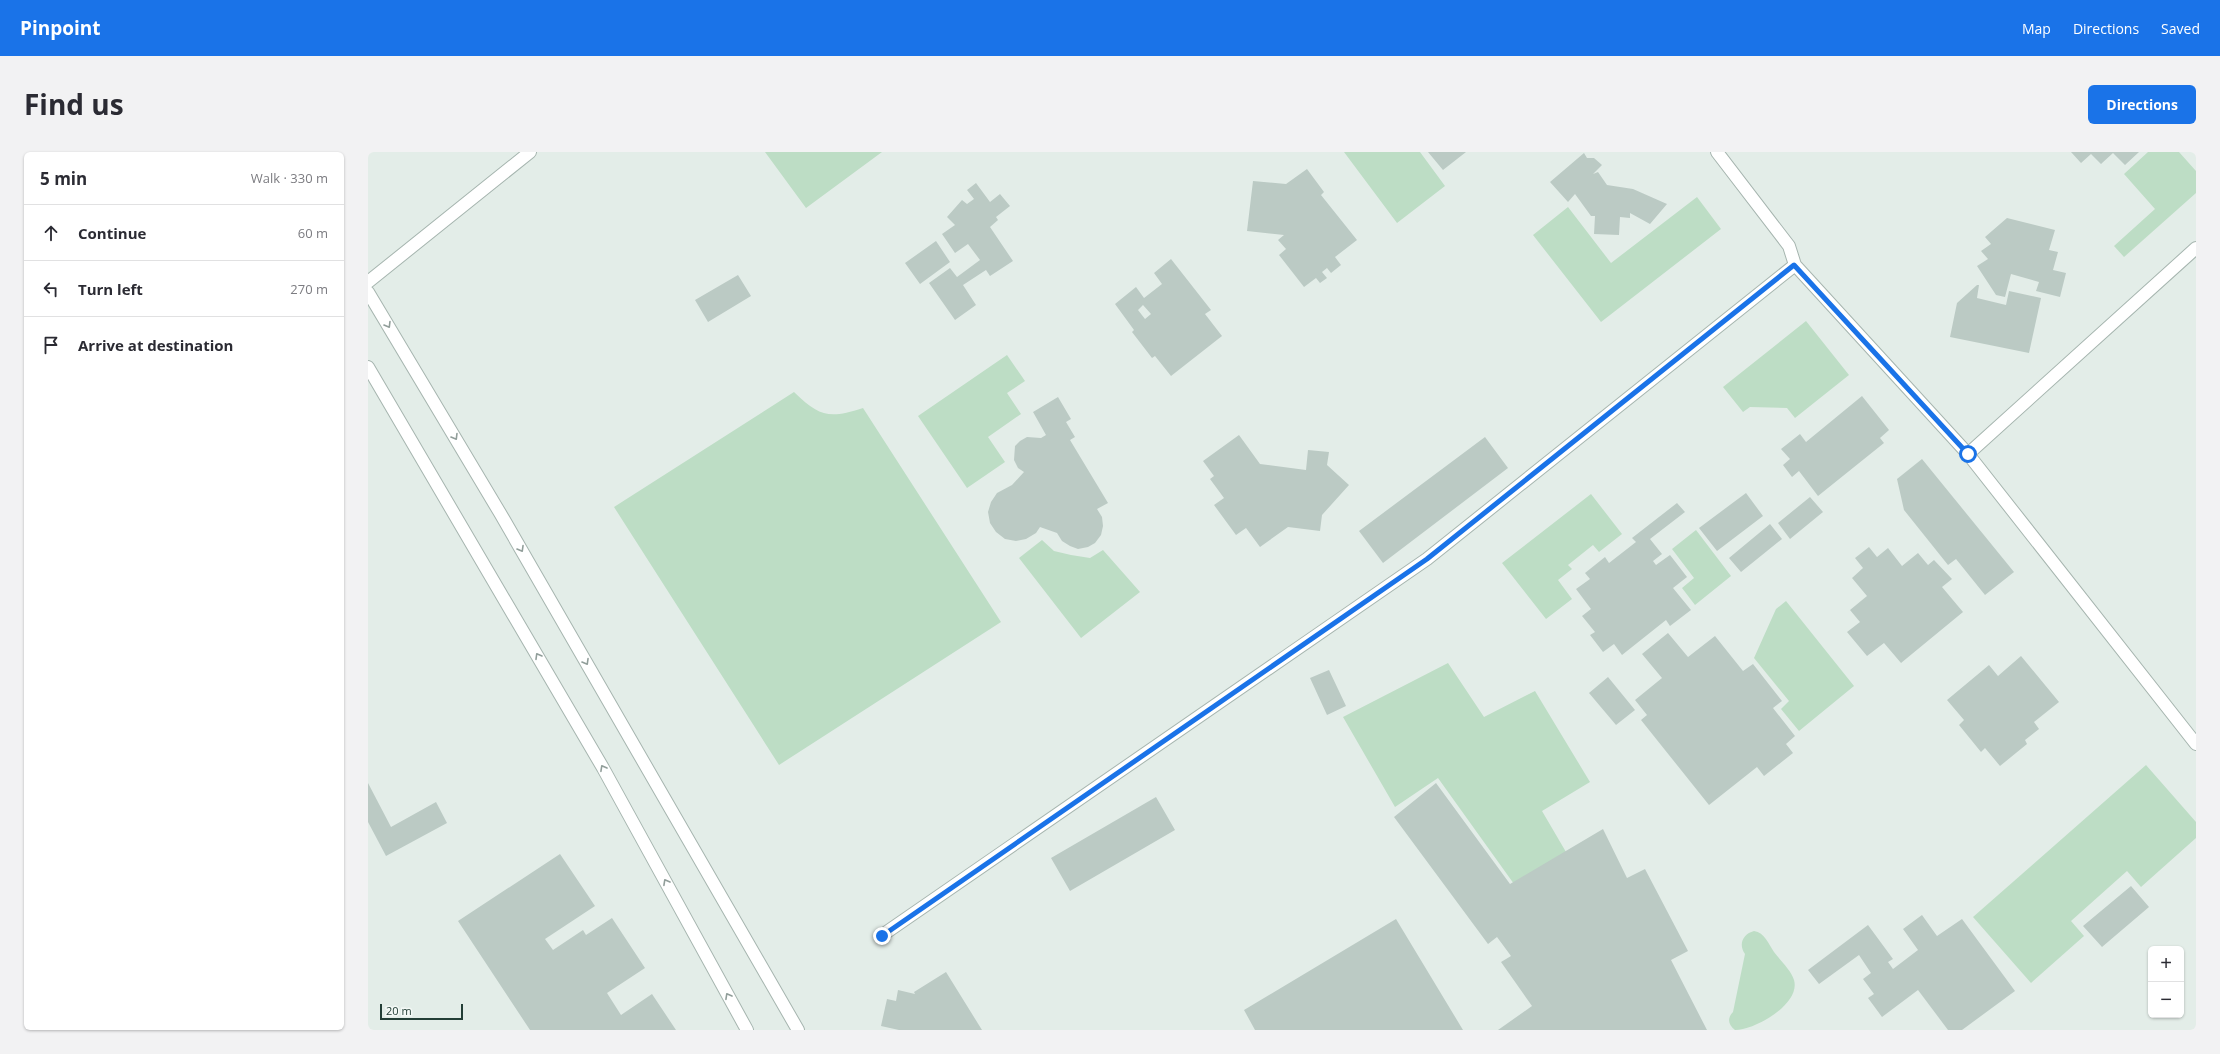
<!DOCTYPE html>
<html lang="en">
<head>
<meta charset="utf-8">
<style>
	body { margin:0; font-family:"Open Sans",sans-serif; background:#f2f2f3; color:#2b2b33 }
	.controls { position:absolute; right:12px; bottom:12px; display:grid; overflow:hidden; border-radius:6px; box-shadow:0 1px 3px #0004 }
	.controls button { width:36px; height:36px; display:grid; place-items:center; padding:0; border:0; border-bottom:1px solid #e1e1e2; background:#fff; color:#2b2b33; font:20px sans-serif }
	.scale { position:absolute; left:12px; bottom:10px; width:83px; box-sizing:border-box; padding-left:4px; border:2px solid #233e36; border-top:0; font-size:11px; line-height:14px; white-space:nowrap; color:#233e36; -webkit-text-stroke:3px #f4f9f6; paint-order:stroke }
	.stop { position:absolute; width:12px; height:12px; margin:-9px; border:3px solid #1a73e8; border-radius:50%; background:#fff }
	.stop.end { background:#1a73e8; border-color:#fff; box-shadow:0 1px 4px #0008 }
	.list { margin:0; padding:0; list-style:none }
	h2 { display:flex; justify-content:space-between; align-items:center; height:52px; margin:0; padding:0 16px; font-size:17px }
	h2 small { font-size:13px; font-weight:400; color:#7c7c81 }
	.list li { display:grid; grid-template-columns:26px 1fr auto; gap:12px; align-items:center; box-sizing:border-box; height:56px; padding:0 16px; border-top:1px solid #e1e1e2 }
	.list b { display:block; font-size:15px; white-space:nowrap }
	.list em { font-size:13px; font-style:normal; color:#7c7c81 }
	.icon { flex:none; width:22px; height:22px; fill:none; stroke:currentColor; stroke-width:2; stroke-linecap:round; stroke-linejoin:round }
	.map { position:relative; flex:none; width:1828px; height:878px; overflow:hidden; border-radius:6px }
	header { display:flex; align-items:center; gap:24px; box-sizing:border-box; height:56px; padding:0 20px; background:#1a73e8; color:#fff }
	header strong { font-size:19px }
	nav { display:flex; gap:22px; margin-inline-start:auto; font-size:14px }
	.intro { display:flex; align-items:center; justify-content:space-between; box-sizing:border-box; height:96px; padding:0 24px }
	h1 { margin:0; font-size:28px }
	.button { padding:10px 18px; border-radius:6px; background:#1a73e8; color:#fff; font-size:14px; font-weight:700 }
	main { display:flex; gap:24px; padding:0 24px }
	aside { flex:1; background:#fff; border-radius:6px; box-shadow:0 1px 3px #0004 }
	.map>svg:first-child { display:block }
	.green { fill:#bdddc5 }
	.building { fill:#bbcac4; fill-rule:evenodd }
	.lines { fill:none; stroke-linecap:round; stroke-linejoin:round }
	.minor-casing { stroke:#a6b5af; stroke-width:14 }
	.tertiary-casing { stroke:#a6b5af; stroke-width:14 }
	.minor { stroke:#fff; stroke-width:12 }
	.tertiary { stroke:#fff; stroke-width:12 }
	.oneway { stroke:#919e9a }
	.route { stroke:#1a73e8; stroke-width:5 }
</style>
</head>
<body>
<header>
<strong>Pinpoint</strong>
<nav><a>Map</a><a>Directions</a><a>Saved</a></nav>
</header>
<div class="intro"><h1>Find us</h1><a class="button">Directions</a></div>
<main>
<aside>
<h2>5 min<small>Walk · 330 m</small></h2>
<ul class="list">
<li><svg class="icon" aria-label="ahead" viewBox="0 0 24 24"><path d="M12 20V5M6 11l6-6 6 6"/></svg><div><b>Continue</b></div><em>60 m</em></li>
<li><svg class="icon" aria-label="left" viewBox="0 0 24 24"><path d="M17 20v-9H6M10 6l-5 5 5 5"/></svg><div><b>Turn left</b></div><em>270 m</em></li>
<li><svg class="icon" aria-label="arrive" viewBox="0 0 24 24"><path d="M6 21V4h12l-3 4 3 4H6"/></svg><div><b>Arrive at destination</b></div></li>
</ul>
</aside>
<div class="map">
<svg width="1828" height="878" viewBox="0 0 1828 878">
	<rect width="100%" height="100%" fill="#e3ede8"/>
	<path class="green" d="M397,0H514L438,56Z
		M976,0H1052L1077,34L1029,71Z
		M1780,0H1811L1828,19V41L1756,105L1746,94L1787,57L1756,22Z
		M1329,45L1353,77L1233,170L1165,83L1200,55L1243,111Z
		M1438,169L1481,223L1427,266L1419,256L1382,255L1375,260L1355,235Z
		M639,203L657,229L639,241L653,262L620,285L637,310L599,336L550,264Z
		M426,240C452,265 461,267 495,256L633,470L411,613L246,355Z
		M1223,342L1254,382L1231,400L1225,393L1200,413L1204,417L1190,428L1204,447L1178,467L1134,411Z
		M1328,378L1363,424L1327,453L1314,436L1326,426L1304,397Z
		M674,388L686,399L703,403L722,406L735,398L772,440L713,486L651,406Z
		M1418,449L1486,534L1431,579L1413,557L1421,549L1386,506L1408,457Z
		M1080,511L1116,565L1167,539L1222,630L1174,659L1198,700L1146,732L1070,626L1027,655L975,565Z
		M1778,613L1828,670V686L1773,735L1759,719L1703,769L1716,784L1663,831L1605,765Z
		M1386,779C1397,781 1400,791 1406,800C1412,808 1423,818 1426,828C1433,852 1387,878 1367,878C1360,873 1359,866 1365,860L1377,802C1370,792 1375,782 1386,779Z"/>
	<path class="building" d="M1060,0H1098L1075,18Z
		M1703,0H1771L1757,13L1745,1L1733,12L1723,2L1713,11Z
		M1216,1L1219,6H1226L1234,13L1225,22L1230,20L1239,33L1265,37L1299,52L1282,72L1262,61V66L1252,65L1251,83L1226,82L1227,64H1223L1207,42L1200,50L1182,30Z
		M939,17L956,40L953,43L989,88L967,105L973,113L963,121L959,116L954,120L959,126L952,131L948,126L936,135L911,103L918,97L910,88L916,83L879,79L885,29L918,32Z
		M608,31L622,50L632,42L642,54L628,65L630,68L622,75L645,109L622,124L618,118L595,133L608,153L587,168L561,131L582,116L589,125L612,108L600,92L587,101L574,82L587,73L579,65L594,48L599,52L606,47L599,38Z
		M1639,66L1687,78L1681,98L1690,100L1685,118L1698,121L1692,145L1668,139L1671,130L1643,122L1637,145L1628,143L1609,114L1620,107L1613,99L1623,92L1617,85Z
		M568,89L582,110L552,132L537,111Z
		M803,107L843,158L837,162L854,184L803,224L787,204L784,206L764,180L766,178L747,152L768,135L776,146L794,132L786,121ZM775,153L783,162L777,167L770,158Z
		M370,123L383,144L340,170L327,148Z
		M1609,133H1611L1609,146L1638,153L1641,139L1673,146L1661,201L1582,185L1589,151Z
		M1494,244L1521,278L1512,286L1516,291L1450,344L1431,319L1424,325L1415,313L1422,307L1413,297L1432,282L1438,290Z
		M690,245L703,267L698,270L707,285L702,288L740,351L729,357L734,365L735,374L733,383L727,391L720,395L710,397L702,394L694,389L689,381L672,375L668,381L658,387L648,389L637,387L628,380L622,371L620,360L623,350L629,341L644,333L656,320L650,316L646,308L647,294L652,289L659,285L673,286L678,283L665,260Z
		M871,283L892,312L938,318L940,298L961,300L959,313L981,333L954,363L952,379L920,375L892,395L878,376L868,383L846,353L856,346L842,327L846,324L835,309Z
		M1117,285L1140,316L1015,411L991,379Z
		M1554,307L1646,420L1617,443L1588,407L1580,413L1536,358L1529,327Z
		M1378,341L1395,364L1349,399L1331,376Z
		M1442,345L1455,360L1422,387L1410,371Z
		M1309,351L1317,360L1282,387L1294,402L1285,409L1288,413L1302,403L1319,425L1305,436L1323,458L1302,474L1298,468L1254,503L1246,492L1235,500L1222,483L1227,480L1214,464L1223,457L1208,437L1222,427L1217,421L1237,405L1241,411L1268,390L1264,386Z
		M1402,372L1414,387L1373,420L1361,406Z
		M1501,395L1509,405L1520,396L1534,414L1550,401L1560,413L1566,408L1584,427L1574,435L1595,460L1533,511L1516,491L1499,504L1479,480L1492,470L1482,458L1499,444L1484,426L1495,416L1487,406Z
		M1300,481L1320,505L1347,484L1375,519L1385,512L1414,549L1405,556L1427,584L1418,592L1425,601L1396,624L1389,615L1341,653L1273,568L1279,563L1267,548L1294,526L1274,502Z
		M1653,504L1691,550L1666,570L1671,577L1657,588L1659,592L1632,614L1617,596L1613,600L1591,573L1596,568L1579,548L1621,513L1630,524Z
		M961,518L978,554L959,563L942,526Z
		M1240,525L1267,558L1248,573L1221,541Z
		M0,631L23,675L68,650L79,671L18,704L0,670Z
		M1068,631L1142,732L1235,677L1259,726L1277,717L1320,799L1303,808L1339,878H1130L1164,854L1133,810L1143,804L1129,785L1120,792L1026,665Z
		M788,645L807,678L702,739L683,706Z
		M192,702L227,754L177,787L185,798L215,778L218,783L244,766L277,816L239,841L253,863L284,842L308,878H162L90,769Z
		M1763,734L1781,755L1734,795L1715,774Z
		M1554,763L1569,784L1594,767L1647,839L1594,878H1580L1550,838L1514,865L1500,846L1506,842L1495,827L1503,821L1491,803L1451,832L1440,818L1500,773L1525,807L1520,810L1525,817L1550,798L1535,777Z
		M1028,767L1095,878H887L876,858Z
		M578,820L614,878H531L513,874L519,847L528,849L530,838L547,842L546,840Z"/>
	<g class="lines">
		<g class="minor-casing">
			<path id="minor" d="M1349,0L1421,94L1427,113L1600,302
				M1828,96L1600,302L1828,592
				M0,130L162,0
				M513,784L1059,407L1427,113"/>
		</g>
		<g class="tertiary-casing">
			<path id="tertiary" d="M0,140L132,361L430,878
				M0,215L235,616L379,878"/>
		</g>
		<use href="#minor" class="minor"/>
		<use href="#tertiary" class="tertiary"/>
	</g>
	<defs><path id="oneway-chevron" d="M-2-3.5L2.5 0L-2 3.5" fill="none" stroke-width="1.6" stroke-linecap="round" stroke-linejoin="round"/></defs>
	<g class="oneway">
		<use href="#oneway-chevron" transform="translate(20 173) rotate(59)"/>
		<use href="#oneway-chevron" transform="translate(87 285) rotate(59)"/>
		<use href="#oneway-chevron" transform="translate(153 397) rotate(60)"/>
		<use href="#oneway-chevron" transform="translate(170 504) rotate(-120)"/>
		<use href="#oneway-chevron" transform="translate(218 510) rotate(60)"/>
		<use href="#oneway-chevron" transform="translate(235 616) rotate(-119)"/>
		<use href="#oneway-chevron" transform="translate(298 730) rotate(-119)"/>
		<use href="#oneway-chevron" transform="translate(360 844) rotate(-119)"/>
	</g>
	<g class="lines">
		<path class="route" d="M514,784L1059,407L1426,113L1600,302"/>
	</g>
</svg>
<div class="controls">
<button>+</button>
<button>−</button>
</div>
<div class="scale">20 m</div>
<div class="stop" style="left:1600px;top:302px"></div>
<div class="stop end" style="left:514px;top:784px"></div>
</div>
</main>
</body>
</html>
